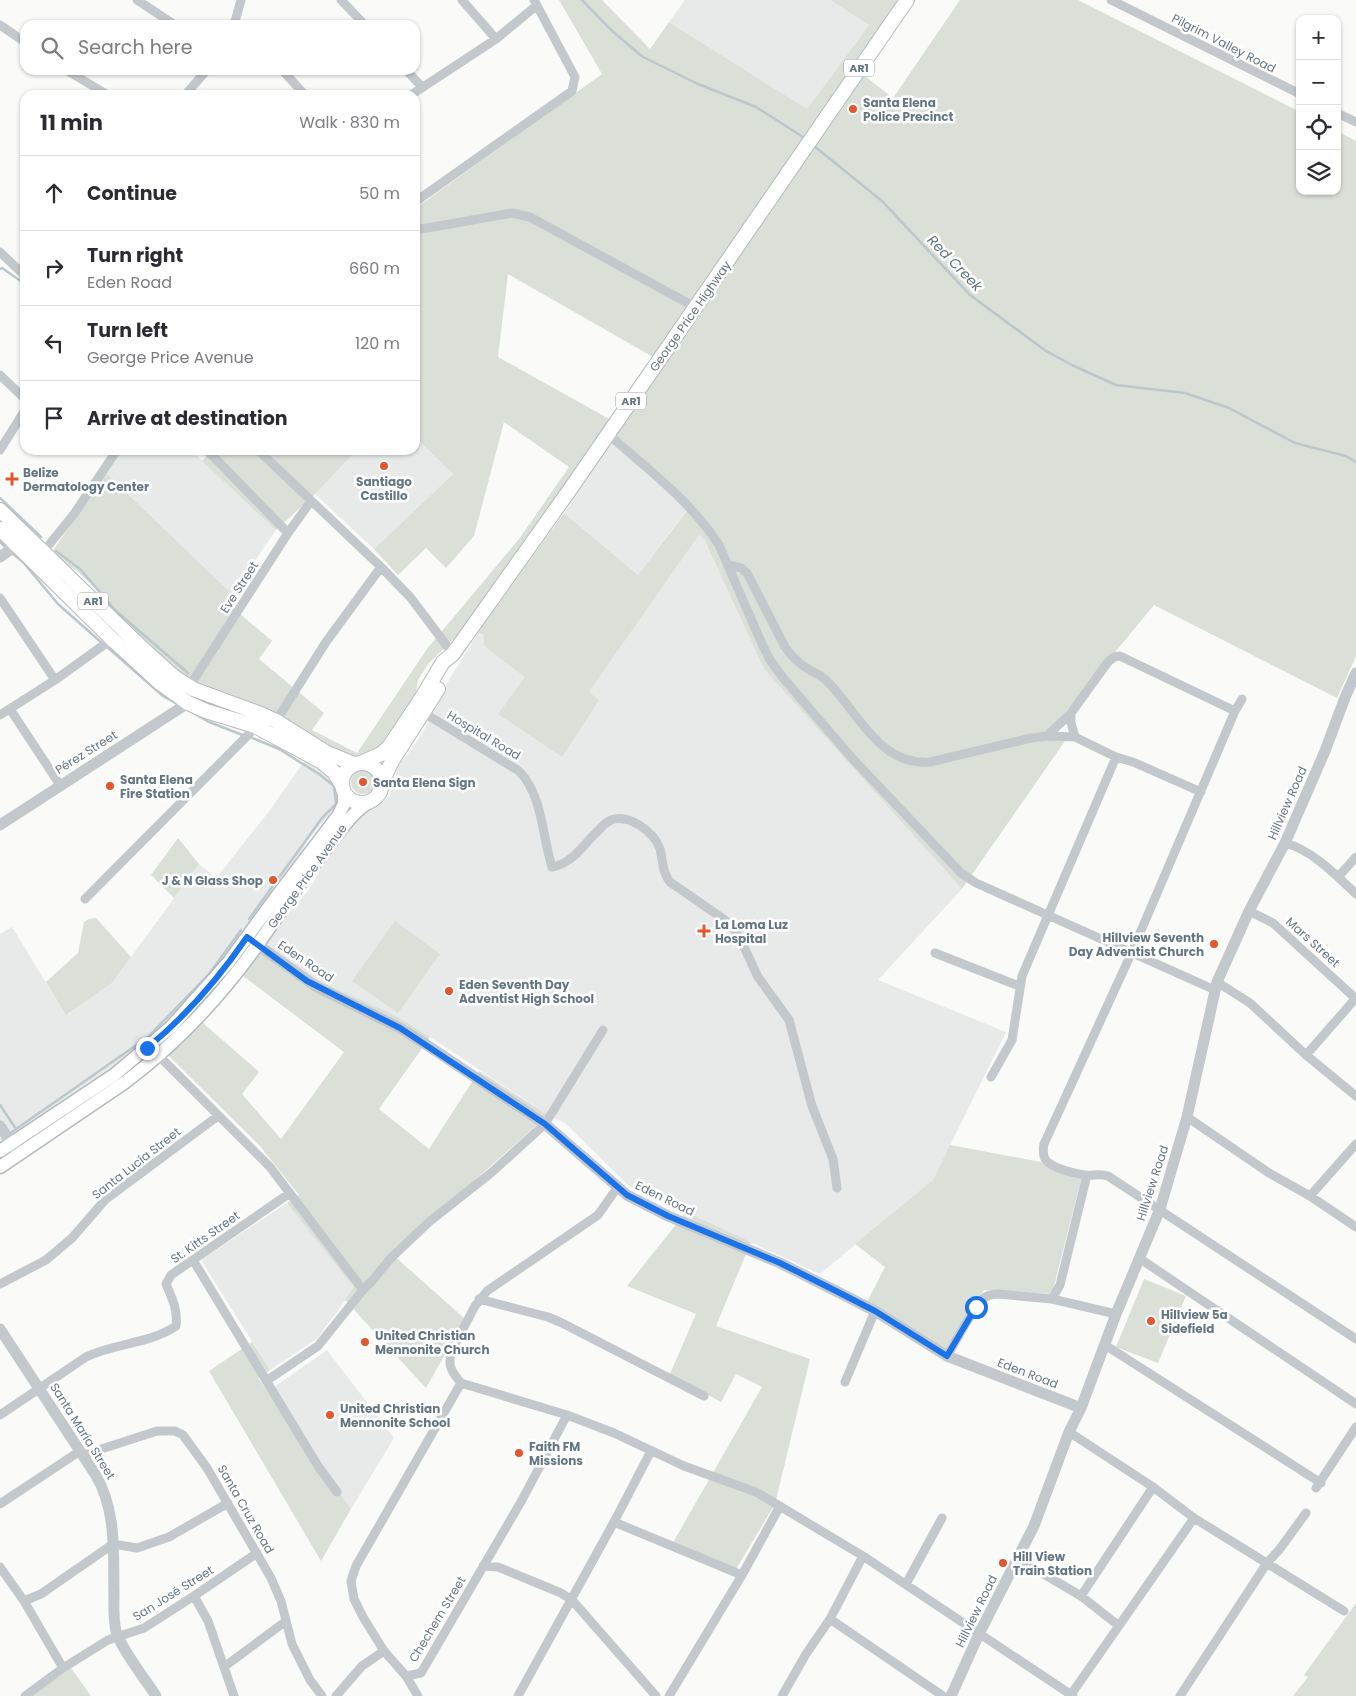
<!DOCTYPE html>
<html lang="en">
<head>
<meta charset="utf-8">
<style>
	body { margin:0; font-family:Poppins,sans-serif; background:#f7f7f7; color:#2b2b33 }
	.controls { position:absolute; right:15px; top:15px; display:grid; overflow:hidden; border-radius:10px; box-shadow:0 1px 4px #0004 }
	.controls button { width:45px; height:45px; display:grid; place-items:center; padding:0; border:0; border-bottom:1px solid #e1e1e2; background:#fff; color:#2b2b33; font:25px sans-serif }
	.stop { position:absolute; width:15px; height:15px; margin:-11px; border:4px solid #1a73e8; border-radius:50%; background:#fff }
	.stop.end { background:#1a73e8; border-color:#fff; box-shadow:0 1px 5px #0008 }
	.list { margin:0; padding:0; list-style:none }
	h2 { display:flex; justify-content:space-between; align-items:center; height:65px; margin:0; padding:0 20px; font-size:21px }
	h2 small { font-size:16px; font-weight:400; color:#7c7c81 }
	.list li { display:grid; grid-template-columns:32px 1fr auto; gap:15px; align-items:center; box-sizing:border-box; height:75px; padding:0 20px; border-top:1px solid #e1e1e2 }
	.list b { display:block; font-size:19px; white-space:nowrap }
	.list p { margin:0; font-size:16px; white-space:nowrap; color:#7c7c81 }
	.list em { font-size:16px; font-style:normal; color:#7c7c81 }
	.icon { flex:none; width:28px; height:28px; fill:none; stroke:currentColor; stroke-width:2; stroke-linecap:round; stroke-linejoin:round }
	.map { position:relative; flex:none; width:1356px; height:1696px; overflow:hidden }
	.search { position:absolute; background:#fff; box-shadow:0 1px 4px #0004; left:20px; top:20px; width:400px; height:55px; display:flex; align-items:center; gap:12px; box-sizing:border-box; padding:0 18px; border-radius:15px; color:#7c7c81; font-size:19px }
	.panel { position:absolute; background:#fff; box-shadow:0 1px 4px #0004; left:20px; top:90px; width:400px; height:365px; border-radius:15px }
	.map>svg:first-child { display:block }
	.built { fill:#e8e9e9 }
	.green { fill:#dadfd7 }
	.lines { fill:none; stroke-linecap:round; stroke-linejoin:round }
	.stream { stroke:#bbc7cb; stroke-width:2.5 }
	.secondary-casing { stroke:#b3babf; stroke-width:15 }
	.trunk-casing { stroke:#b4b9bd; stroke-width:16 }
	.minor { stroke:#c3c8cc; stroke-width:9 }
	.tertiary { stroke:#c3c8cc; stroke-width:11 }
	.secondary { stroke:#fff; stroke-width:12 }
	.trunk { stroke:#fff; stroke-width:14 }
	.route { stroke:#1a73e8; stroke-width:6 }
	.poi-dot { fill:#e4572e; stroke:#fff; stroke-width:2 }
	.labels { text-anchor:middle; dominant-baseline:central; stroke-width:5; stroke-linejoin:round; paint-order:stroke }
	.shield { fill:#fff; stroke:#939fa8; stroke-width:1 }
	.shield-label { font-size:11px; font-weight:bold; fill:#657683 }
	.street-label { font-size:12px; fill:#657683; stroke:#fff }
	.poi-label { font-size:12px; font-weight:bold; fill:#657683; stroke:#fff; text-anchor:start }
	.water-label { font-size:14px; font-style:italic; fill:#60757c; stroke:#fff }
</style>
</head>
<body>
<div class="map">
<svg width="1356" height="1696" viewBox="0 0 1356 1696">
	<rect width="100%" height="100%" fill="#fafaf8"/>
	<path class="built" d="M685,0H830L869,25L807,109L669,22Z
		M415,437L453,474L374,549L315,494L357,450H415Z
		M613,439L689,507L638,575L564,513Z
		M122,450H191L276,530L232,594L106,473Z
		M699,535L704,539L764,669L962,889L878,980L1006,1032L933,1180L820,1274L630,1187L565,1123L548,1115L430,1037L398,1017L368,1004L311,984L265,947L279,924L307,892L314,882L321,866L358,819L365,812L380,804L389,797L399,765L414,746L427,725L433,706L478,633L484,635V646L526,677L498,714L599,700L589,692Z
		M305,760L330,777L338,790V806L331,817L321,824L308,840L301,853L276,884L236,944L180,1012L121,1063L0,1146V934L12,927L66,1015L112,983L199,864L216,878L270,810Z
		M287,1203L355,1287L317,1339L270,1370L201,1260Z
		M327,1350L394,1438L351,1509L267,1392Z"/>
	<path class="green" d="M559,0H602L650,49L669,22L807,109L869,25L830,0H901L653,357L508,274L498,357L611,420L466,627L428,664L418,680L416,693L390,737L378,749L361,756H349L336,750L268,709L226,695L193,681L164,659L110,608L94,587L77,571L63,563L52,552L106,473L232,594L226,602L272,641L259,659L324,713L312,730L357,753L427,649L519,539L569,467L504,422L474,536L446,568L426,548L398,575L374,549L453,474L415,437L416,208L602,74Z
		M960,0H1078L1300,112V191H1337V131L1356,141V656L1337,698L1154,605L1045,737L1065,741L962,889L764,669L704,539L699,535L589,692L599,700L562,757L498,714L525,677L484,646V635L478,633L486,620L564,513L638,575L689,508L613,439L861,73L893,98Z
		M212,450H357L315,494L276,530L202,461Z
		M351 782a12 12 0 1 1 24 0a12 12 0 1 1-24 0Z
		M178,838L199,864L174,898L151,875Z
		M96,918L131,957L112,983L66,1015L46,982L78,953L84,922L89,919Z
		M395,921L440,954L398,1013L352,981Z
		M265,947L311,983L315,979L398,1017L430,1037L379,1109L429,1149L479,1071L548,1115L392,1254L465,1319L426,1388L345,1300L354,1287L287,1203L299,1195L260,1146L168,1055L202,1022L259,1072L242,1094L281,1139L344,1052L243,976Z
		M950,1145L1041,1162L1082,1176L1052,1294L984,1290L948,1350L866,1304L885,1267L855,1244L933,1180Z
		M686,1212L751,1242L716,1326L810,1359L775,1504L735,1571L671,1546L762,1387L736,1374L721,1402L670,1374L696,1314L627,1286Z
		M1144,1279L1186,1296L1158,1363L1116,1347Z
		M252,1342L270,1370L258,1378L351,1509L321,1561L209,1371Z
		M1356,1603V1696H1293L1308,1677L1304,1675Z
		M71,1668L91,1696H29Z"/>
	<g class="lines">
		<path class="stream" d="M582,0L611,30L643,57L698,84L756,107L806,139
			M814,146L882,201L970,295L1046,351L1074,366L1116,385L1185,393L1229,408L1295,443L1346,456L1356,462
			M0,269L2,268L25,284
			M0,498L41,537
			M0,542L6,548
			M56,551L80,569L116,611L188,673
			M12,553L23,562L58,604L102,643
			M106,646L163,696L179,705
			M188,710L209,722L245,736
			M249,919L322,818L336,804L334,786L319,774L279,749L250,737
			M0,1105L16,1129
			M9,1134L148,1037L209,974L241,930"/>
		<g class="secondary-casing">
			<path id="secondary" d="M0,1151L114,1075L171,1027L228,963L277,896L338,816L344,804V791
				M0,1167L124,1083C175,1045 221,996 258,944C281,911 304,877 329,845C341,829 353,812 370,801"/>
		</g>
		<g class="trunk-casing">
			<path id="trunk" d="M0,510L141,647L173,676L193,689L261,714L276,721L327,753L354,764
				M0,529L112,639L160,683L188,703L206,711L255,726L322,762L334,772L342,785
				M361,763L381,754L389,747L421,699L443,662L453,654L571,488L907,0
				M342 783a20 20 0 1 1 40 0a20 20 0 1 1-40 0Z
				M382,782L392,761L438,689"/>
		</g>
		<path class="minor" d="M137,0L175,25
			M341,0L365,25
			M462,0L496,39
			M1111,0L1300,94
			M0,25L25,42
			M234,25L241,0
			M66,70L108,95
			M282,70L305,95
			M406,70L422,87
			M185,95L207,70
			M411,95L496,39L536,6
			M1337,113L1356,122
			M415,202L572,91L575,77L534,0
			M415,226L420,229L427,228L512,213L530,217L695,307
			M0,252L25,276
			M0,375L25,399
			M608,434C646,468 691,501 719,545L762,644L770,660L784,679L851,757L961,873L976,883L1215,990
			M0,450L25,410
			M207,450L288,533
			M258,450L381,567L411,598L453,654
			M43,552L74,514L117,450
			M728,565L741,568L747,573L785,647C792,657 799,664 810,670C816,673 821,676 826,680C858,711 878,766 930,762L1031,738L1047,736L1075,737L1116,757L1133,762L1201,792
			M0,598L55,680
			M189,687L288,533L311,501
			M1242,699L1235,711L1131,954L1044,1144C1043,1149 1043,1155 1045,1159C1052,1169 1074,1173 1085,1175C1093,1176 1100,1173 1108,1176L1356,1339
			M10,709L60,785
			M424,713L519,771C543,796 542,836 552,867C573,864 584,843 599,830C602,826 607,822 611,820C629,813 654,832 660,849C663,860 662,873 670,882L725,920L738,934L758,977L789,1020L812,1106L833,1159L837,1188
			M1071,713V723L1075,737
			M0,715L55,680L112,639
			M276,721L326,642L381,567
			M1047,736L1071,713L1108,662L1114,657L1120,656L1235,711
			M1285,843C1312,850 1336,875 1356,894
			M1338,877L1356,857
			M85,899L249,734L255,726
			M1249,911L1273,923L1355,998
			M935,953L1019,986
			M1217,982L1250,1003L1306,1055L1356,1096
			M155,1052L270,1167L363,1290
			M1306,1055L1356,998
			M991,1077L1012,1040L1022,976L1116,757
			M1187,1117L1269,1173L1310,1196L1356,1227
			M617,1188L598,1215L487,1291L475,1306L452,1350C447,1365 451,1371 461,1383L567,1415L614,1433L684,1466L756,1492L863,1556L1073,1696
			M1310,1196L1356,1144
			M1139,1258L1356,1404
			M193,1260L318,1466L337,1492
			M0,1284L46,1260L72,1238L105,1200L218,1116
			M479,1299L548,1317L562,1323L704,1396
			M1052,1299L1060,1285L1087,1175
			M1105,1345L1321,1483
			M947,1356C956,1342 972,1309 983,1299C987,1295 993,1294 998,1294L1052,1299L1116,1314
			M266,1381L318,1346L363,1290L372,1281L390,1259L429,1222L491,1173L545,1124L603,1030
			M845,1382L875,1311
			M0,1415L86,1357C114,1343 150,1344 176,1326C178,1310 172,1298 166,1284L171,1275L290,1193
			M1069,1432L1153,1487L1194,1518L1344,1611
			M83,1455L157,1431H175L183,1435L207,1468L271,1578L281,1601L292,1644L310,1680L322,1696
			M1316,1488L1356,1427
			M0,1504L80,1451
			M614,1522L742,1575
			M1018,1559L1081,1596L1119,1626
			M483,1566L498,1567L561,1593L572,1600L656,1696
			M0,1567L24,1601L63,1668
			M906,1584L942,1518
			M194,1596L208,1621L234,1696
			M1081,1596L1153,1487
			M24,1601L41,1594L113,1544L137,1548L169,1537L228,1503
			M830,1619L943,1696
			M224,1667L286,1621
			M406,1676L421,1673L522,1500L567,1415
			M25,1696L63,1668L108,1640L144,1628L194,1596L257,1553
			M336,1696L362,1666L384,1651
			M418,1696L406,1676L384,1651L363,1617L354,1599L351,1581L356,1566L461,1383
			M518,1696L614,1522L651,1451
			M669,1696L742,1575L780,1506
			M782,1696L806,1654L830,1619L863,1556
			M1070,1696L1194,1518
			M1180,1696L1267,1563L1279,1550L1306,1513"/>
		<path class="tertiary" d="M0,557L17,545
			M0,825L188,703
			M251,940L317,987L400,1028L427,1045L545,1124L627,1195L668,1216L780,1263L836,1291L875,1311L947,1356L1081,1408
			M0,1126L16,1150
			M0,1329L95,1474C117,1510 113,1553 114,1593C114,1606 113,1619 116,1631C121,1649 146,1680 156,1696
			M951,1696L979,1634L1034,1526L1069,1432L1081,1408L1116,1314L1160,1209L1187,1117L1217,982L1249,911L1285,843L1325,751L1346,695L1356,673"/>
		<use href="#secondary" class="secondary"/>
		<use href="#trunk" class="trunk"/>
	</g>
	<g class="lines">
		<path class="route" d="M147,1048C185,1017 219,978 247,937L307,981L400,1028L545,1124L627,1195L668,1216L780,1263L836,1291L875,1311L947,1356L976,1307"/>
	</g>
	<g class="poi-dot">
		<circle cx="853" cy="109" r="5"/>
		<circle cx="384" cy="466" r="5"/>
		<path d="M9.5 471.5h5v5h5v5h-5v5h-5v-5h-5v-5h5z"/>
		<circle cx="363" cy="782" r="5"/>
		<circle cx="110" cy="786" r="5"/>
		<circle cx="273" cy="880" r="5"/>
		<path d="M701.5 923.5h5v5h5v5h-5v5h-5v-5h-5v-5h5z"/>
		<circle cx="1214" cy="944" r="5"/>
		<circle cx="449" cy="991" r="5"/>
		<circle cx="1151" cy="1321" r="5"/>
		<circle cx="365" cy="1342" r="5"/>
		<circle cx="330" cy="1415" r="5"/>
		<circle cx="519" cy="1453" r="5"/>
		<circle cx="1003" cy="1563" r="5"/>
	</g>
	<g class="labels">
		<g class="shield">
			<rect x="844" y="59.5" width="30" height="17" rx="4"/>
			<rect x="616" y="392.5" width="30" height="17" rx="4"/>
			<rect x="78" y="592.5" width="30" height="17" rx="4"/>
		</g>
		<g class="shield-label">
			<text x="859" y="68">AR1</text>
			<text x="631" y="401">AR1</text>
			<text x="93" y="601">AR1</text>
		</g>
		<g class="street-label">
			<text transform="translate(1224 43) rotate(27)">Pilgrim Valley Road</text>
			<text transform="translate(690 316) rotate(-55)">George Price Highway</text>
			<text transform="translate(239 587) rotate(-57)">Eve Street</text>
			<text transform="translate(484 735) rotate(31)">Hospital Road</text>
			<text transform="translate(86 752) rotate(-32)">Pérez Street</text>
			<text transform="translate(1287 803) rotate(-66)">Hillview Road</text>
			<text transform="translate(307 876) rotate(-54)">George Price Avenue</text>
			<text transform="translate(1313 942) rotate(42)">Mars Street</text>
			<text transform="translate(306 961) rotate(34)">Eden Road</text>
			<text transform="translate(136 1163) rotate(-38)">Santa Lucía Street</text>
			<text transform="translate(1152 1183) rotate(-72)">Hillview Road</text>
			<text transform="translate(665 1198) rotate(26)">Eden Road</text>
			<text transform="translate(205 1237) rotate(-35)">St. Kitts Street</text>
			<text transform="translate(1028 1373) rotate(21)">Eden Road</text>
			<text transform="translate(83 1431) rotate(58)">Santa María Street</text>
			<text transform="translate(246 1509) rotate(60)">Santa Cruz Road</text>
			<text transform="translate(173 1593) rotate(-32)">San José Street</text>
			<text transform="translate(976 1611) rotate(-64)">Hillview Road</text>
			<text transform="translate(437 1619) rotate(-59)">Chechem Street</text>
		</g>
		<g class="poi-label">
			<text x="863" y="102">Santa Elena<tspan x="863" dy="14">Police Precinct</tspan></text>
			<text x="23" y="472">Belize<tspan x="23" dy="14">Dermatology Center</tspan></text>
			<text x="384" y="481" text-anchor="middle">Santiago<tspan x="384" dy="14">Castillo</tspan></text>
			<text x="120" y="779">Santa Elena<tspan x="120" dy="14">Fire Station</tspan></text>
			<text x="373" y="782">Santa Elena Sign</text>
			<text x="263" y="880" text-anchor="end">J &amp; N Glass Shop</text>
			<text x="715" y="924">La Loma Luz<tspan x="715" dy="14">Hospital</tspan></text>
			<text x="1204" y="937" text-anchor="end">Hillview Seventh<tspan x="1204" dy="14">Day Adventist Church</tspan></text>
			<text x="459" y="984">Eden Seventh Day<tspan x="459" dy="14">Adventist High School</tspan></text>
			<text x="1161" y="1314">Hillview 5a<tspan x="1161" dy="14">Sidefield</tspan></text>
			<text x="375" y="1335">United Christian<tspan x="375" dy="14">Mennonite Church</tspan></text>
			<text x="340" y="1408">United Christian<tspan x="340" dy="14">Mennonite School</tspan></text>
			<text x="529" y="1446">Faith FM<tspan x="529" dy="14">Missions</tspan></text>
			<text x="1013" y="1556">Hill View<tspan x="1013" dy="14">Train Station</tspan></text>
		</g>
		<g class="water-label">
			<text transform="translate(955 263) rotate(46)">Red Creek</text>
		</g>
	</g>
</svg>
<div class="controls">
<button>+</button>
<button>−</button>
<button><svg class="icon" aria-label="locate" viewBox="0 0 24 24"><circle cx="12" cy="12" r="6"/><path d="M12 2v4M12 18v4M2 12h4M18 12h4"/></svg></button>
<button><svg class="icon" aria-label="layers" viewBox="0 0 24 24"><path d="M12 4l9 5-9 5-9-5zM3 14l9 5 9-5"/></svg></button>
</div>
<div class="stop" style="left:976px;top:1307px"></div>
<div class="stop end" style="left:147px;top:1048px"></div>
<div class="search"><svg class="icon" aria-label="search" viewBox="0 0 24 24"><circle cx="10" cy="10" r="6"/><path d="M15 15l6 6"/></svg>Search here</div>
<section class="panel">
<h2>11 min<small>Walk · 830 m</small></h2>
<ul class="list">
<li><svg class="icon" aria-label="ahead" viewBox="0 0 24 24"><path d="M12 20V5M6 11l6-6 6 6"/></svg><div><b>Continue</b></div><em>50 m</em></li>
<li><svg class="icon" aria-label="right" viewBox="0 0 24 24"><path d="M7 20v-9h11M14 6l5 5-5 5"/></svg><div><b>Turn right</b><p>Eden Road</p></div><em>660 m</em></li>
<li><svg class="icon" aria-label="left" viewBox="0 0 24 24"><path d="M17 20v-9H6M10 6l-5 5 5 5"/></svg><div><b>Turn left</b><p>George Price Avenue</p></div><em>120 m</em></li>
<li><svg class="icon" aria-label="arrive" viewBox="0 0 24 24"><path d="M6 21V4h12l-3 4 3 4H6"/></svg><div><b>Arrive at destination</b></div></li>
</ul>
</section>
</div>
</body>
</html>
